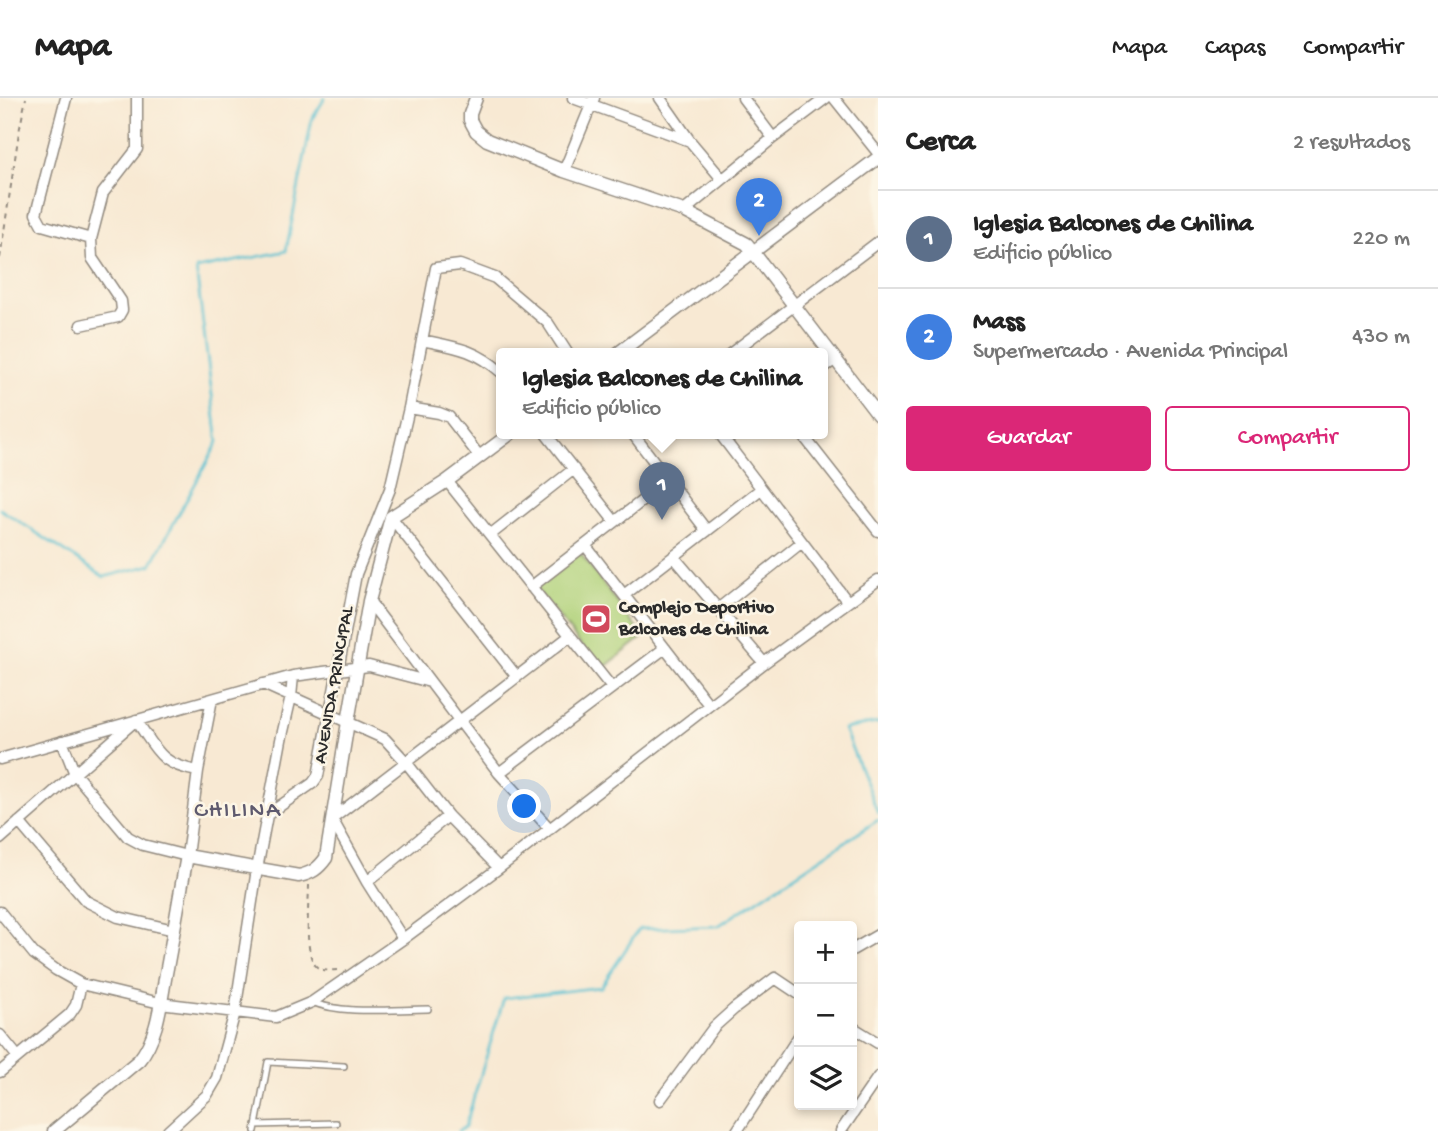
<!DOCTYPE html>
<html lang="es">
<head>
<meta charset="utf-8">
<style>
	body { margin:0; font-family:"Gochi Hand",sans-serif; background:#f2f2f2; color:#222 }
	.controls { position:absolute; right:21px; bottom:21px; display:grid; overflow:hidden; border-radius:7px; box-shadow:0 4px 10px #0003 }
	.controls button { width:63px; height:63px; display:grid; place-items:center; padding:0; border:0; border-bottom:2px solid #e0e0e0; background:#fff; color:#222; font:35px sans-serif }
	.you { position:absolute; left:525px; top:709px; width:24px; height:24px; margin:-18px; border:5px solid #fff; border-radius:50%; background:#1a73e8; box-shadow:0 0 0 10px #1a73e833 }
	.badge { display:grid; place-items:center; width:46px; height:46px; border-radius:50%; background:#db2777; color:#fff; font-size:23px; font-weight:700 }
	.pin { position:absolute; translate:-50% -58px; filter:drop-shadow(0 2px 4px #0008) }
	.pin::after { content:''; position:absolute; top:37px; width:24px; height:21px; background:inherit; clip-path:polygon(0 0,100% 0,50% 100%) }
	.popup { position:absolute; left:496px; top:250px; width:332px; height:91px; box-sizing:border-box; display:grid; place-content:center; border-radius:7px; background:#fff; filter:drop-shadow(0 2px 5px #0005); font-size:23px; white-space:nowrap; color:#767676 }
	.popup b { font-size:26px; color:#222 }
	.popup::after { content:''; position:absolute; left:50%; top:100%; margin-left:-14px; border:14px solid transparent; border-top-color:#fff }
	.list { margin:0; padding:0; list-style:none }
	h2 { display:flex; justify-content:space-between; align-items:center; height:91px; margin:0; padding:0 28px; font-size:30px }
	h2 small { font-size:23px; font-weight:400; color:#767676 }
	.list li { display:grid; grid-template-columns:46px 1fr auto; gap:21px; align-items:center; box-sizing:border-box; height:98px; padding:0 28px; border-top:2px solid #e0e0e0 }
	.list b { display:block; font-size:26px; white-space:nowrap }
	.list p { margin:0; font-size:23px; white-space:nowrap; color:#767676 }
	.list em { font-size:23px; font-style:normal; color:#767676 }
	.actions { display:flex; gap:14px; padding:21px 28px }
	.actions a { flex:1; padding:16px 0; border:2px solid #db2777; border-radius:7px; text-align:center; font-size:24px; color:#db2777 }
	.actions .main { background:#db2777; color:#fff }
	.icon { flex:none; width:38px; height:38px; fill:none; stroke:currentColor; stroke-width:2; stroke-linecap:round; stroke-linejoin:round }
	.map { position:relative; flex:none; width:878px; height:1033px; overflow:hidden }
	header { display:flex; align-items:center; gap:42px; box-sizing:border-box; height:98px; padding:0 35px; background:#fff; border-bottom:2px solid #e0e0e0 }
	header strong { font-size:33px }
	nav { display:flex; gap:38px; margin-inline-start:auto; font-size:24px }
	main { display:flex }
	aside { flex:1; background:#fff }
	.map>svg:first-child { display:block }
	.green { fill:#b0d27a; stroke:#6e7e52; stroke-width:2 }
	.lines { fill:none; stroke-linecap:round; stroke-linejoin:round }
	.stream { stroke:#57c1d2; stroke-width:2.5 }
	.service-casing { stroke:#928a7f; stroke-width:8 }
	.minor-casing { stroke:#928a7f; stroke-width:13 }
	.tertiary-casing { stroke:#928a7f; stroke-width:15 }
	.path { stroke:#928a7f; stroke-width:2; stroke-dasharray:5 5; stroke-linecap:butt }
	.service { stroke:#fff; stroke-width:5 }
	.minor { stroke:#fff; stroke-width:10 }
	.tertiary { stroke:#fff; stroke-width:12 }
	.labels { text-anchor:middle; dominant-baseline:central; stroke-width:5; stroke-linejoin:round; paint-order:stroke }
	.poi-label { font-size:19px; font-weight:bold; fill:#2b2b2b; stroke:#fcf5e5; text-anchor:start }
	.street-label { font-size:19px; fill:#2b2b2b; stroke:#fcf5e5 }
	.quarter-label { font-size:23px; letter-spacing:2px; fill:#5e5a6e; stroke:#fcf5e5 }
</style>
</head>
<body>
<header>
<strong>Mapa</strong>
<nav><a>Mapa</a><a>Capas</a><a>Compartir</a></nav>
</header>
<main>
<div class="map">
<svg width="878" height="1033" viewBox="0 0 878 1033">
	<rect width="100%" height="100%" fill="#fcf5e5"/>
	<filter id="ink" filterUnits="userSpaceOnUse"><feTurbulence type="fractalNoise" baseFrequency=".0143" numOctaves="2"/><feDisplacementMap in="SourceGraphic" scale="14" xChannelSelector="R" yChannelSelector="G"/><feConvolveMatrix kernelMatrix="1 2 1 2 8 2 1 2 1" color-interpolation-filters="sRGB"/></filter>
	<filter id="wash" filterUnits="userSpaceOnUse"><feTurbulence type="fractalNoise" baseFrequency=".00686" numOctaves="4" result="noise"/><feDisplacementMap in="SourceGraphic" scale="28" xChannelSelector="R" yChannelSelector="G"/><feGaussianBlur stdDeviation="1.57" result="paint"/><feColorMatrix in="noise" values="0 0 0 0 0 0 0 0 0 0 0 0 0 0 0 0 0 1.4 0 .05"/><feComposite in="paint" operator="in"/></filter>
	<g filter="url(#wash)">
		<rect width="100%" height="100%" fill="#f8e9d3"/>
		<path class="green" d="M578,452L643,539L601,572L533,487Z"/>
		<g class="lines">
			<path class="stream" d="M0,411L104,479L151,467L218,344L196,171L286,153L312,21L325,0
				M878,625L844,631L878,715
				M458,1033L465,1029L504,900L601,889L639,831L718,828L878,722"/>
		</g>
	</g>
	<g filter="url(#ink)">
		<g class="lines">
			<g class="service-casing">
				<path id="service" d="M312,904C342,917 394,911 428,911
					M256,1027L336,1025
					M255,1033L268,964L344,968"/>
			</g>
			<g class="minor-casing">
				<path id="minor" d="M66,0L36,116L42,127L91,141L92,160L121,203L122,212L118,219L81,227
					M573,0L690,43
					M660,0L690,43L722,81
					M743,0L773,40
					M834,0L878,55
					M564,73L594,0
					M684,113L773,40L826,0
					M91,141L103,95L137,51V0
					M422,242C455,249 475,251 501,274
					M730,256L878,144
					M823,270L836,261
					M409,310L439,315L449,319L480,359
					M546,336L615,424
					M633,336L707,433
					M720,336L847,503
					M802,336L878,433
					M447,383L612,590
					M391,419L517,579
					M490,437L574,371
					M585,447L709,607
					M674,459L764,565
					M531,489L669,382
					M624,497L761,391
					M369,503L499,675L550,731
					M718,511L802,444
					M263,586L385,641L406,664L448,718L499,770
					M62,643L75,676L128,739L143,747L187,758L198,673L212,601
					M0,661L293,578L369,568L430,584
					M499,675L665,550
					M267,717L313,685L318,678L356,476L390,391L409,310L436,170L460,167L495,180L548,225L568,256
					M19,724L86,803L118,819L174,832
					M0,741L136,622C157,652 159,666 198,673
					M367,784L448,718
					M0,814L34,856L56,872L81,886L160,905L276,919L312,904L403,841L499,770L764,565L878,482
					M403,841L367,784L332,721L570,538
					M852,852L878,837
					M852,929L878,945
					M0,937L18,959
					M0,974L70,916L76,907L81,886
					M660,1002L714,929L734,911L775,880L799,896
					M168,1033L207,997L217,980L235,914L257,771L281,642L291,599L293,578
					M737,1033L799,938
					M841,1033L878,979"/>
			</g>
			<g class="tertiary-casing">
				<path id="tertiary" d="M476,0L470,16V22L476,33L487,42L564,73L684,113L747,146L878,317
					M617,256L878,60
					M54,1033L139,962C159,938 161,900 167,870C174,833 180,795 187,758L299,778C312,775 318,771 326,760L348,624L369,503L391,419L447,383L510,336"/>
			</g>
			<path class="path" d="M0,160L19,34L26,0
				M309,787C309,805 303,858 317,869C323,874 331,872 339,872"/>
			<use href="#service" class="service"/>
			<use href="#minor" class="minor"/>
			<use href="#tertiary" class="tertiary"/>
		</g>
	</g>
	<defs>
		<g id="stadium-square" transform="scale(1.575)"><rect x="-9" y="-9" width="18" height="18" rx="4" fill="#d1495b" stroke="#fcf5e5"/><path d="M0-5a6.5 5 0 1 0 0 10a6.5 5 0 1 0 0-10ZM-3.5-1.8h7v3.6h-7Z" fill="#fff"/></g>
	</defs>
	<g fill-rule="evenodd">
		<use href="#stadium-square" x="596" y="521"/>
	</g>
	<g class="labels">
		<g class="poi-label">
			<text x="619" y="510">Complejo Deportivo<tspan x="619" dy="22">Balcones de Chilina</tspan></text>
		</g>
		<g class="street-label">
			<text transform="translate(335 587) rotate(-80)">AVENIDA PRINCIPAL</text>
		</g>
		<g class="quarter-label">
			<text x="238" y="713">CHILINA</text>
		</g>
	</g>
</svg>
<div class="controls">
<button>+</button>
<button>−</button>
<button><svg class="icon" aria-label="layers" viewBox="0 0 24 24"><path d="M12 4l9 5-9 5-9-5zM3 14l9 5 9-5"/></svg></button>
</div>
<div class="you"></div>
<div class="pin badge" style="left:662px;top:422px;background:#5c6f8a">1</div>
<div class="popup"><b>Iglesia Balcones de Chilina</b>Edificio público</div>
<div class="pin badge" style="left:759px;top:138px;background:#3f7fe0">2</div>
</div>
<aside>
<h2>Cerca<small>2 resultados</small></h2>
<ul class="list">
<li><span class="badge" style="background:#5c6f8a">1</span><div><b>Iglesia Balcones de Chilina</b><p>Edificio público</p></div><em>220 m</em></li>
<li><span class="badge" style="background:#3f7fe0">2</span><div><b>Mass</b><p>Supermercado · Avenida Principal</p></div><em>430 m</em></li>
</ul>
<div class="actions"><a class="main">Guardar</a><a>Compartir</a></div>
</aside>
</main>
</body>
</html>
